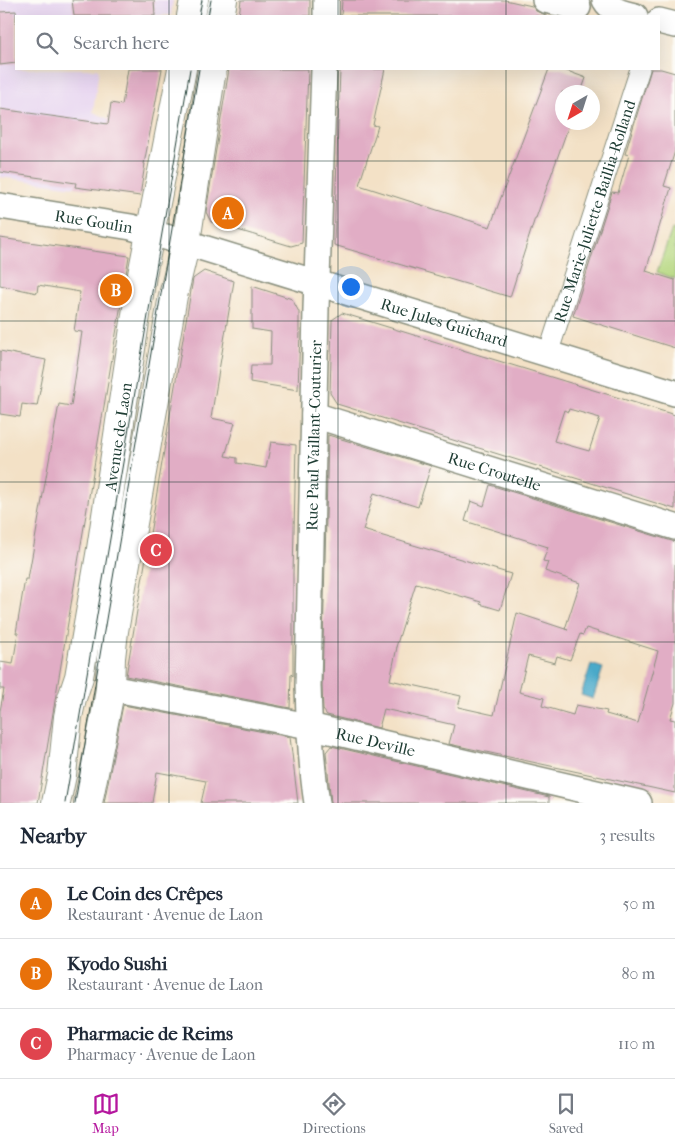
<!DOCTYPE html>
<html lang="en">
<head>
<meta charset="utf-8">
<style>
	body { margin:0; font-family:"IM FELL French Canon",serif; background:#f6f6f7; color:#1f2937 }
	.compass { position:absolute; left:555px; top:85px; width:45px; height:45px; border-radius:50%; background:#fff; box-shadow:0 5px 20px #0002; rotate:219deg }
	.you { position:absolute; left:350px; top:286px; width:18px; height:18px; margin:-12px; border:4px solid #fff; border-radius:50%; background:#1a73e8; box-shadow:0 0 0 8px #1a73e833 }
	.badge { display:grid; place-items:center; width:32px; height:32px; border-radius:50%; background:#b5179e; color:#fff; font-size:16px; font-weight:700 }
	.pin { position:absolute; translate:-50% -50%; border:2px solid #fff; box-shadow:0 1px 5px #0006 }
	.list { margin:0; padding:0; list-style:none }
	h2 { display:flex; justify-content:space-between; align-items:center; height:65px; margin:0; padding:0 20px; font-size:21px }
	h2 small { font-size:16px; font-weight:400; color:#747a83 }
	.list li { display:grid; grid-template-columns:32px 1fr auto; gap:15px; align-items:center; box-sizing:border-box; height:70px; padding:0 20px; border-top:1px solid #e0e1e3 }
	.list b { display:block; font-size:19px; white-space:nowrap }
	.list p { margin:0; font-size:16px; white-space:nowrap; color:#747a83 }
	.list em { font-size:16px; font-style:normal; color:#747a83 }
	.icon { flex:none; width:28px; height:28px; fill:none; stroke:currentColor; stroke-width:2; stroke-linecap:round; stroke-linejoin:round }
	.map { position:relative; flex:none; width:675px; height:803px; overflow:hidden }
	.search { position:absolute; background:#fff; box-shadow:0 5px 20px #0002; left:15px; right:15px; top:15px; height:55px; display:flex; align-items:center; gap:12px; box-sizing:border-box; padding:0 18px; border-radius:0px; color:#747a83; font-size:19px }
	.sheet { height:275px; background:#fff }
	nav { display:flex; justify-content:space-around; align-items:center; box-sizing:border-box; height:70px; border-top:1px solid #e0e1e3; background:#fff; font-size:14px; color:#747a83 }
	nav a { display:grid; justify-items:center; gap:2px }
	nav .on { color:#b5179e }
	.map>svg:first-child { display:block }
	.built { fill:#e6d3f0 }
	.green { fill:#b5d77f; stroke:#6a8a5a }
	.water { fill:#4aa9c9; stroke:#34737e }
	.building { fill:#e1adc5; fill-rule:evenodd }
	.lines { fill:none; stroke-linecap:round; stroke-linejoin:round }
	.pedestrian-casing { stroke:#898f7d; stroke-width:21 }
	.minor-casing { stroke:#898f7d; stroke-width:28 }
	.secondary-casing { stroke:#898f7d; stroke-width:30 }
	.pedestrian { stroke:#fff; stroke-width:19 }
	.minor { stroke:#fff; stroke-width:25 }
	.secondary { stroke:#fff; stroke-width:28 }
	.tram { stroke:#1f3d34; stroke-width:1 }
	.grid { fill:none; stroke:#1f3d34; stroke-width:1; stroke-opacity:0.55 }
	.labels { text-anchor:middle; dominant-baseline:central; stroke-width:4; stroke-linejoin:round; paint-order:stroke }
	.street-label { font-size:16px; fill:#1f3d34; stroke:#fdfcf7 }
</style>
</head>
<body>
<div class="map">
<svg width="675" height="803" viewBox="0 0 675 803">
	<rect width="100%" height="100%" fill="#fdfcf7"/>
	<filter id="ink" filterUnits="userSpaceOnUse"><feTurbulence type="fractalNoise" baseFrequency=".02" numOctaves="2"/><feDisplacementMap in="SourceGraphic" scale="10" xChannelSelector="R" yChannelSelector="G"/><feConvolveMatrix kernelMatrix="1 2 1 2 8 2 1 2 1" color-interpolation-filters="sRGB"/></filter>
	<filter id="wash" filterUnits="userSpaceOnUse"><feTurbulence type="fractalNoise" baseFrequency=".0096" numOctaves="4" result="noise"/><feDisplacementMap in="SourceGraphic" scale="20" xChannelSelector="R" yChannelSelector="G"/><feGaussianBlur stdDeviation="1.12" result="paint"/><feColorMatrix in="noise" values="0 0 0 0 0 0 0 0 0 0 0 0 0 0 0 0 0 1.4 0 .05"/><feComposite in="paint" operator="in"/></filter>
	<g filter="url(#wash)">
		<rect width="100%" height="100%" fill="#f3e1c6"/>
		<path class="built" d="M0,0H173L171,15L143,16H16V69H99L93,112L118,123L151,128L145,164L81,155L75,187L0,177Z"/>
		<path class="green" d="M672,229L675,230V279L657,272Z"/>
		<path class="water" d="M591,664L603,668L593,699L581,695Z"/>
		<g id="blocks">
			<path class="building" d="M72,0H154L155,16H74Z
				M241,0H310V16H239Z
				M342,0H505L532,6L536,11L546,15V16H341Z
				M16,11V63L0,65V12Z
				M128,69H162L144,164H145L140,196L75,187L76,183L0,172V109L108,124L111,103L122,105Z
				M229,69H308L302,243L291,246L211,222L206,212Z
				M340,69H385L373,125L378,126L359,185L490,227L549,69H562L586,78L581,92H562V122H570L536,218H535L510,297L334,245Z
				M651,69H661L675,73V151L664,186L671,188L646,271L675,280V348L573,316L612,192L618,193L629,155L625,154Z
				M0,238L129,256L38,803H0V711L4,689H0V662L13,664L18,633H16L25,579H28L59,404L71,406L82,332L74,331L80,292L38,285L37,293L0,285Z
				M204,271L234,281L211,418L235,423L225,456L237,458V463L266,468L271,442L296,445L293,574V676L291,674L290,708L126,676L193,279L194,278Z
				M252,286L292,299L299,312V332H300L298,390L250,382L251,365H270L271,332L252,329Z
				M342,313L675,415V509L337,404L330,393L332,320ZM569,409L600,418L589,451L554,441L564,410L568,412Z
				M0,351L46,360L37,406L22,404L20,417L0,414Z
				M328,435L431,466L418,507L374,493L363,530L511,574L500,610L480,604L481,602L416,583L396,647H397L390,680L461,696L458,707L494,715L517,613L568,630L565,629L580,583L545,571L548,562L543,561L548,547L465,521L471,501L484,506L490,485L675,542V703L670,719L675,720V793L449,744L454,725L415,716L384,709L379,728L327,715L323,710L322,686ZM586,628L658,651L638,723L606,714L607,711L576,705L573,715L542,706L544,698L519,692L528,656L555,663L557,656L570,660L580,634L583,635Z
				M123,705L290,737L298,803H201L206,781L157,772L152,803H104Z
				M331,746L549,797V803H331L326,752Z"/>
		</g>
	</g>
	<g filter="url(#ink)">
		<use href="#blocks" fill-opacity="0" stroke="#898f7d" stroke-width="1"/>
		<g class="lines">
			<g class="pedestrian-casing">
				<g id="pedestrian">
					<path id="s1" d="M548,354L640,69"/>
				</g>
			</g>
			<g class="minor-casing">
				<g id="minor">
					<path d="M545,0L578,7"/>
					<path d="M605,0C611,11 624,14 635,16"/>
					<path d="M326,16V0"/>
					<path d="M659,21L675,25"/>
					<path id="s2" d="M0,206L131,227L200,247L675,393"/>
					<path id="s3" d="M314,415L675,527"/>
					<path id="s4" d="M110,688L309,726L639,803"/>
					<path id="s5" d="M317,803C311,764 309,725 308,686L316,309L324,69"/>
				</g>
			</g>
			<g class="secondary-casing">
				<g id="secondary">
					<path d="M191,16L194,0"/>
					<path d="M220,16L223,0"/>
					<path id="s6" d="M56,803L62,775L68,717L72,698L79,677L101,549L142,275L182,69"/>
					<path d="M88,803L108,702L110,688L111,658L114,631L173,296L186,242L212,69"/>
				</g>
			</g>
			<use href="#pedestrian" class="pedestrian"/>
			<use href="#minor" class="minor"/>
			<use href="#secondary" class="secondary"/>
			<path class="tram" d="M199,16L202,0
				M208,16L211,0
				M65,803L190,69
				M75,803L199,69"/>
		</g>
	</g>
	<path class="grid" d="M169,0V16M338,0V16M506,0V16M169,69V803M338,69V803M506,69V803M0,161H675M0,321H675M0,482H675M0,642H675"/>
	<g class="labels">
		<g class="street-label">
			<text stroke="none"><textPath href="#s1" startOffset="150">Rue Marie-Juliette Baillia-Rolland</textPath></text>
			<text stroke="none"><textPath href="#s2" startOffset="95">Rue Goulin</textPath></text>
			<text stroke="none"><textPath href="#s2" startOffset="460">Rue Jules Guichard</textPath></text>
			<text stroke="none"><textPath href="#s6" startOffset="372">Avenue de Laon</textPath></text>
			<text stroke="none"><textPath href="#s5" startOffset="368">Rue Paul Vaillant-Couturier</textPath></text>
			<text stroke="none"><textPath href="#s3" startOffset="189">Rue Croutelle</textPath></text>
			<text stroke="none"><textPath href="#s4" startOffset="271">Rue Deville</textPath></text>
		</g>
	</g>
</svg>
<svg class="compass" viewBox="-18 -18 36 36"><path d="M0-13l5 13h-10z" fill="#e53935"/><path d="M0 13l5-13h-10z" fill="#747a83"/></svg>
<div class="you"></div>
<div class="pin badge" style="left:228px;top:213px;background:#e8710a">A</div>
<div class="pin badge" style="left:116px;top:290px;background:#e8710a">B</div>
<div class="pin badge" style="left:156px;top:550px;background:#e0444e">C</div>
<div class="search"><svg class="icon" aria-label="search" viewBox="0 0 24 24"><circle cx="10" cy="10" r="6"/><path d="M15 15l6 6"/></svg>Search here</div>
</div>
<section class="sheet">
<h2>Nearby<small>3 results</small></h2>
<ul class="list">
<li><span class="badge" style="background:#e8710a">A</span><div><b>Le Coin des Crêpes</b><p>Restaurant · Avenue de Laon</p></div><em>50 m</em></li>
<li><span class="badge" style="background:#e8710a">B</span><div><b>Kyodo Sushi</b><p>Restaurant · Avenue de Laon</p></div><em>80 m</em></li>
<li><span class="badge" style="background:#e0444e">C</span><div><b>Pharmacie de Reims</b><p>Pharmacy · Avenue de Laon</p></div><em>110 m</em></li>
</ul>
</section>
<nav>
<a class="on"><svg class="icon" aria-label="map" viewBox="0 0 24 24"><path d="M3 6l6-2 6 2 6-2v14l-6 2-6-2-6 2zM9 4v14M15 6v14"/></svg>Map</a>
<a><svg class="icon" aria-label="directions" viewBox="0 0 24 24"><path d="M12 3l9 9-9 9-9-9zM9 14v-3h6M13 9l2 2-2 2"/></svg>Directions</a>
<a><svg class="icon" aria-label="saved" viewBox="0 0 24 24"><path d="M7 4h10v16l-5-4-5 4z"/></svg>Saved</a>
</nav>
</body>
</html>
